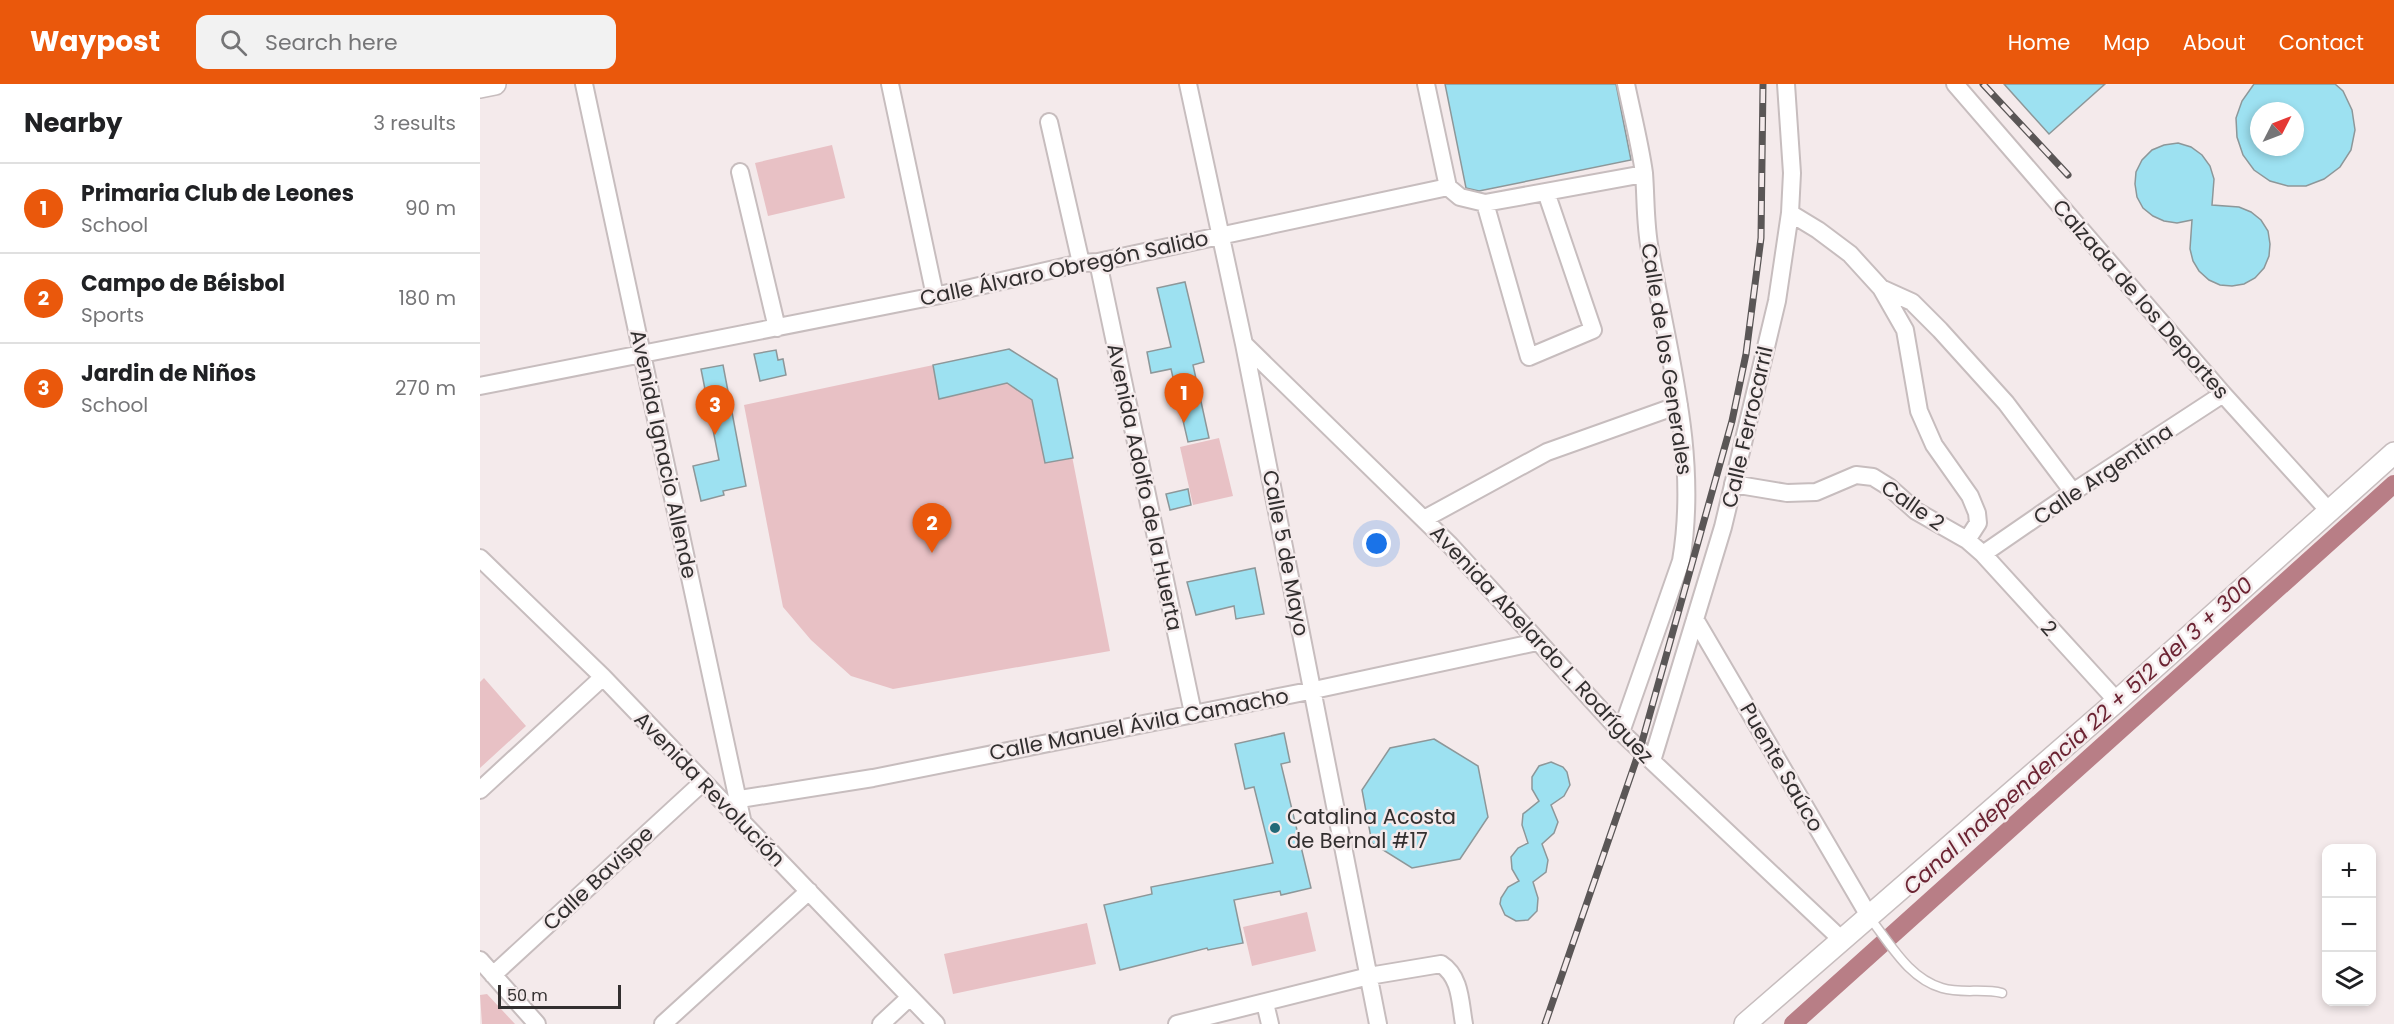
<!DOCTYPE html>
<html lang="en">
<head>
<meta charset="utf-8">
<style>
	body { margin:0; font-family:Poppins,sans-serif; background:#f2f2f2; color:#202124 }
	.controls { position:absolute; right:18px; bottom:18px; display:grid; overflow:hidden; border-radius:12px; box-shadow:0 3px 9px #0003 }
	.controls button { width:54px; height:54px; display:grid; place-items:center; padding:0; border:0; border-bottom:2px solid #e0e0e0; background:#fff; color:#202124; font:30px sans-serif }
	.compass { position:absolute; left:1770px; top:18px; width:54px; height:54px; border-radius:50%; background:#fff; box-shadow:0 3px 9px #0003; rotate:48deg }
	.scale { position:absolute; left:18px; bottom:15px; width:123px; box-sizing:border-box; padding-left:6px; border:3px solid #322f2f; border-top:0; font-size:16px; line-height:21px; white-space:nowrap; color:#322f2f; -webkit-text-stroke:4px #f4eaeb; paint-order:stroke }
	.you { position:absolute; left:897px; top:460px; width:21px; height:21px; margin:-15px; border:4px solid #fff; border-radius:50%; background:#1a73e8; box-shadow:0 0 0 9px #1a73e833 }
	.badge { display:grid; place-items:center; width:39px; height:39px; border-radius:50%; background:#ea580c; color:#fff; font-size:20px; font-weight:700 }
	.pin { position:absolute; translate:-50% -50px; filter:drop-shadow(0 2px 3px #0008) }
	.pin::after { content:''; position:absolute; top:32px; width:21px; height:18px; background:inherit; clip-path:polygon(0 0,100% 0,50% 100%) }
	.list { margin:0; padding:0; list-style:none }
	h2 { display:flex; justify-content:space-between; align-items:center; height:78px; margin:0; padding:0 24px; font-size:26px }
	h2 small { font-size:20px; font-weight:400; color:#757577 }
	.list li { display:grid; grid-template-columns:39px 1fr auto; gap:18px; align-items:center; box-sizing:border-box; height:90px; padding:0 24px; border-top:2px solid #e0e0e0 }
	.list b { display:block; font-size:22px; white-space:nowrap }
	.list p { margin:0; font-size:20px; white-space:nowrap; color:#757577 }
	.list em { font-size:20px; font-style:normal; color:#757577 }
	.icon { flex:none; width:33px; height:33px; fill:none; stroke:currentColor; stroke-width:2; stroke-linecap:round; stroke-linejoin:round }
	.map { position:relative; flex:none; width:1914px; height:940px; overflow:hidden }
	header { display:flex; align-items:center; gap:36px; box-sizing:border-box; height:84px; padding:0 30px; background:#ea580c; color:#fff }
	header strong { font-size:28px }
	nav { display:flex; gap:33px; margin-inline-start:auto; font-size:21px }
	.search { width:420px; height:54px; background:#f2f2f2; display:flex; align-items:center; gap:15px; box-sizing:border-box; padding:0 21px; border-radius:12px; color:#757577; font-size:22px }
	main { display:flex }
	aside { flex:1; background:#fff }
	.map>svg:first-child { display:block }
	.green { fill:#e8c1c5 }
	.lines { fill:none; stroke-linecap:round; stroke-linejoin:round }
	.canal { stroke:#b87e86; stroke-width:18 }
	.building { fill:#9de1f1; stroke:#8d9799; stroke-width:1.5; fill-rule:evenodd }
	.service-casing { stroke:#c7bdbe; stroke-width:11 }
	.minor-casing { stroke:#c7bdbe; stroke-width:20 }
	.tertiary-casing { stroke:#c7bdbe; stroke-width:24 }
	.service { stroke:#fff; stroke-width:8 }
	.minor { stroke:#fff; stroke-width:16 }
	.tertiary { stroke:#fff; stroke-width:21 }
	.rail-casing { stroke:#5a5656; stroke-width:7 }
	.rail { stroke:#f4eaeb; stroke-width:4.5; stroke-dasharray:14; stroke-linecap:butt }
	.poi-dot { fill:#236978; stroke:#f4eaeb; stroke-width:2 }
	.labels { text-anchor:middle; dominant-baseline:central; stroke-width:5; stroke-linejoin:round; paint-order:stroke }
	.street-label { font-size:21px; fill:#322f2f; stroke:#f4eaeb }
	.poi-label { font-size:21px; fill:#322f2f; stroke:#f4eaeb; text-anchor:start }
	.water-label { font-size:22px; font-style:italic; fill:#6c2433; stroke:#f4eaeb }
</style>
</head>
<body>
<header>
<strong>Waypost</strong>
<div class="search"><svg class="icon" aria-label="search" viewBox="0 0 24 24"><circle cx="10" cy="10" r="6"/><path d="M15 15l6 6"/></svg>Search here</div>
<nav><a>Home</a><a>Map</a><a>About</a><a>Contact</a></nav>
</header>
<main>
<aside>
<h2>Nearby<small>3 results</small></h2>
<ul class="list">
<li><span class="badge">1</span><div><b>Primaria Club de Leones</b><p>School</p></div><em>90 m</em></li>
<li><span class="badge">2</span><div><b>Campo de Béisbol</b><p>Sports</p></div><em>180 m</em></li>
<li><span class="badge">3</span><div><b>Jardin de Niños</b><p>School</p></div><em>270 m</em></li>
</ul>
</aside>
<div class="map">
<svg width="1914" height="940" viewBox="0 0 1914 940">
	<rect width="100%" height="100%" fill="#f4eaeb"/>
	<path class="green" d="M352,61L365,114L288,132L275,79Z
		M529,265L577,295L630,567L413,605L371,592L331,556L303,523L264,321Z
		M739,354L753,412L713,421L700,363Z
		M4,594L46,642L0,684V598Z
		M827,828L836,867L772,882L763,843Z
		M607,839L616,880L473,910L464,870Z
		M7,910L35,940H2L0,911Z"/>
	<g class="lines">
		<path class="canal" d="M1313,940L1914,400"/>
	</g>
	<path class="building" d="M965,0H1136L1151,76L999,107L986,104Z
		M1524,0H1625L1569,50Z
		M1774,0H1855L1863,7L1872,26L1875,46L1871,66L1860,83L1844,95L1826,102H1808L1790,97L1774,86L1763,71L1757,53L1756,34L1762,17ZM1779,27H1815V63H1779Z
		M1698,59L1711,63L1722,71L1730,82L1734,95L1732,121L1759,123L1771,128L1781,136L1788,147L1790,160L1789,172L1784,184L1775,194L1764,200L1752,202L1740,201L1729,196L1719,187L1713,177L1710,165L1712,136L1697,139L1684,137L1673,132L1663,124L1657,113L1655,100L1656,88L1662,76L1672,66L1684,61Z
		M705,198L724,278L713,281L729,354L708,358L691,285L671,289L667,268L691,263L677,204Z
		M529,265L577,295L593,374L565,379L552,316L527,299L459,315L453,281Z
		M296,266L298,276L303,275L306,291L280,297L274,270Z
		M243,281L266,402L243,407L244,411L221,417L213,382L239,376L221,285Z
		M708,405L711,421L690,426L686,410Z
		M775,484L784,530L756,535L754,522L716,531L707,498Z
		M804,649L810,678L801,680L831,804L801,811L800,807L754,816L763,859L728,866L727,864L640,886L624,821L672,810L671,803L793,779L774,703L765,705L755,660Z
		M954,655L998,682L1008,733L980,775L932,784L892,759L882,706L910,664Z
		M1071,678L1083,683L1087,688L1090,701L1084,712L1071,721L1078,738L1074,749L1062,760L1068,776L1066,788L1053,798L1058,814L1057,827L1048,836L1036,837L1025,831L1020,820L1021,814L1028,803L1039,797L1032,785L1031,773L1038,764L1048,759L1042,741L1043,730L1059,717L1052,705V693L1059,682Z"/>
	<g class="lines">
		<g class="service-casing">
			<path id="service" d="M1389,833C1410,859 1428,894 1462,904C1481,910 1503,904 1522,909"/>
		</g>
		<g class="minor-casing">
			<path id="minor" d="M104,0L263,740
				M410,0L455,212
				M708,0L764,260L898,940
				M946,0L968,103
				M1475,0L1743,310L1849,427
				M569,38L601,179
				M260,88L297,244
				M968,103L980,113L1005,119L1164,90
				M1005,119L1049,273L1113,246L1066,108
				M1310,129L1338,146L1370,170L1401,204L1432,218L1460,246L1526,319L1593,408
				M618,178L713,629
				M1401,204L1425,246L1439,327L1454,361L1490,412L1497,429L1498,439L1487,456
				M764,260L970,461L1141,648L1362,856
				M0,302L455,212L601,179L618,178L968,103
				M1253,400L1307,409L1336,408L1376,391L1393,393L1409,403L1436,427L1487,456L1503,470L1637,617
				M944,435L1067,368L1199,321
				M1503,470L1593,408L1743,310
				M0,474L123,593L456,940
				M1215,535L1389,832
				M1141,648L1201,477C1219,372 1188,269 1170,166C1165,141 1166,115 1164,89C1160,60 1152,29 1146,0
				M1172,677L1243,443L1297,217L1310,129L1312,89L1306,0
				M0,706L123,593
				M260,715L393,694L834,606L1057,558
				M0,876L57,940
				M13,891L223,698
				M785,919L790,940
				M183,940L329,807
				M401,940L430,913
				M697,940L889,892L961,880C981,893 980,918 984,940"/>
		</g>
		<g class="tertiary-casing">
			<path id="tertiary" d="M0,3L15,0
				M1265,940L1637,617L1914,369"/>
		</g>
		<use href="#service" class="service"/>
		<use href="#minor" class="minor"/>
		<use href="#tertiary" class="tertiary"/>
		<g class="rail-casing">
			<path id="rail" d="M1503,0L1588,91
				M1065,940L1160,665L1252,337L1266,270L1281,154L1283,0"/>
		</g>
		<use href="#rail" class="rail"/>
	</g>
	<circle class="poi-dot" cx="795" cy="744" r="6"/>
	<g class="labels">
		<g class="street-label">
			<text transform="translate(584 184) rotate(-12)">Calle Álvaro Obregón Salido</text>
			<text transform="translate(1661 215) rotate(49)">Calzada de los Deportes</text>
			<text transform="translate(1187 275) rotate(81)">Calle de los Generales</text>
			<text transform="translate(1267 343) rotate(-77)">Calle Ferrocarril</text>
			<text transform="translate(184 370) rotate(78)">Avenida Ignacio Allende</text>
			<text transform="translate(1623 390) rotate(-34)">Calle Argentina</text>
			<text transform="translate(665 403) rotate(78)">Avenida Adolfo de la Huerta</text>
			<text transform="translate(1433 421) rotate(35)">Calle 2</text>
			<text transform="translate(806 469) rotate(79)">Calle 5 de Mayo</text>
			<text transform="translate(1569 544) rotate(48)">2</text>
			<text transform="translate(1062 560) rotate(47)">Avenida Abelardo L. Rodríguez</text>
			<text transform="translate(659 640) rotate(-11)">Calle Manuel Ávila Camacho</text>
			<text transform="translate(1302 683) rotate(60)">Puente Saúco</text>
			<text transform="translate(230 705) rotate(46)">Avenida Revolución</text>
			<text transform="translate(118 794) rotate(-43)">Calle Bavispe</text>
		</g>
		<g class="poi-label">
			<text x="807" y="732">Catalina Acosta<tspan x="807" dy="24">de Bernal #17</tspan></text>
		</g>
		<g class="water-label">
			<text transform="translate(1598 652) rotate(-42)">Canal Independencia 22 + 512 del 3 + 300</text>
		</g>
	</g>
</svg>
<div class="controls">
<button>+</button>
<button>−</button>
<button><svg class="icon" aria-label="layers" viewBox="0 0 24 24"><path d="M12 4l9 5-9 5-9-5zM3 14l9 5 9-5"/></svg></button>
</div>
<svg class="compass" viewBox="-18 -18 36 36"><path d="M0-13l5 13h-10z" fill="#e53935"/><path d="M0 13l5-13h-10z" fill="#757577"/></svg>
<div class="scale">50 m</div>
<div class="you"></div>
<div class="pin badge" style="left:704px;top:339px">1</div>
<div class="pin badge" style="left:452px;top:469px">2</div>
<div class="pin badge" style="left:235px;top:351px">3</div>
</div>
</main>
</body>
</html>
